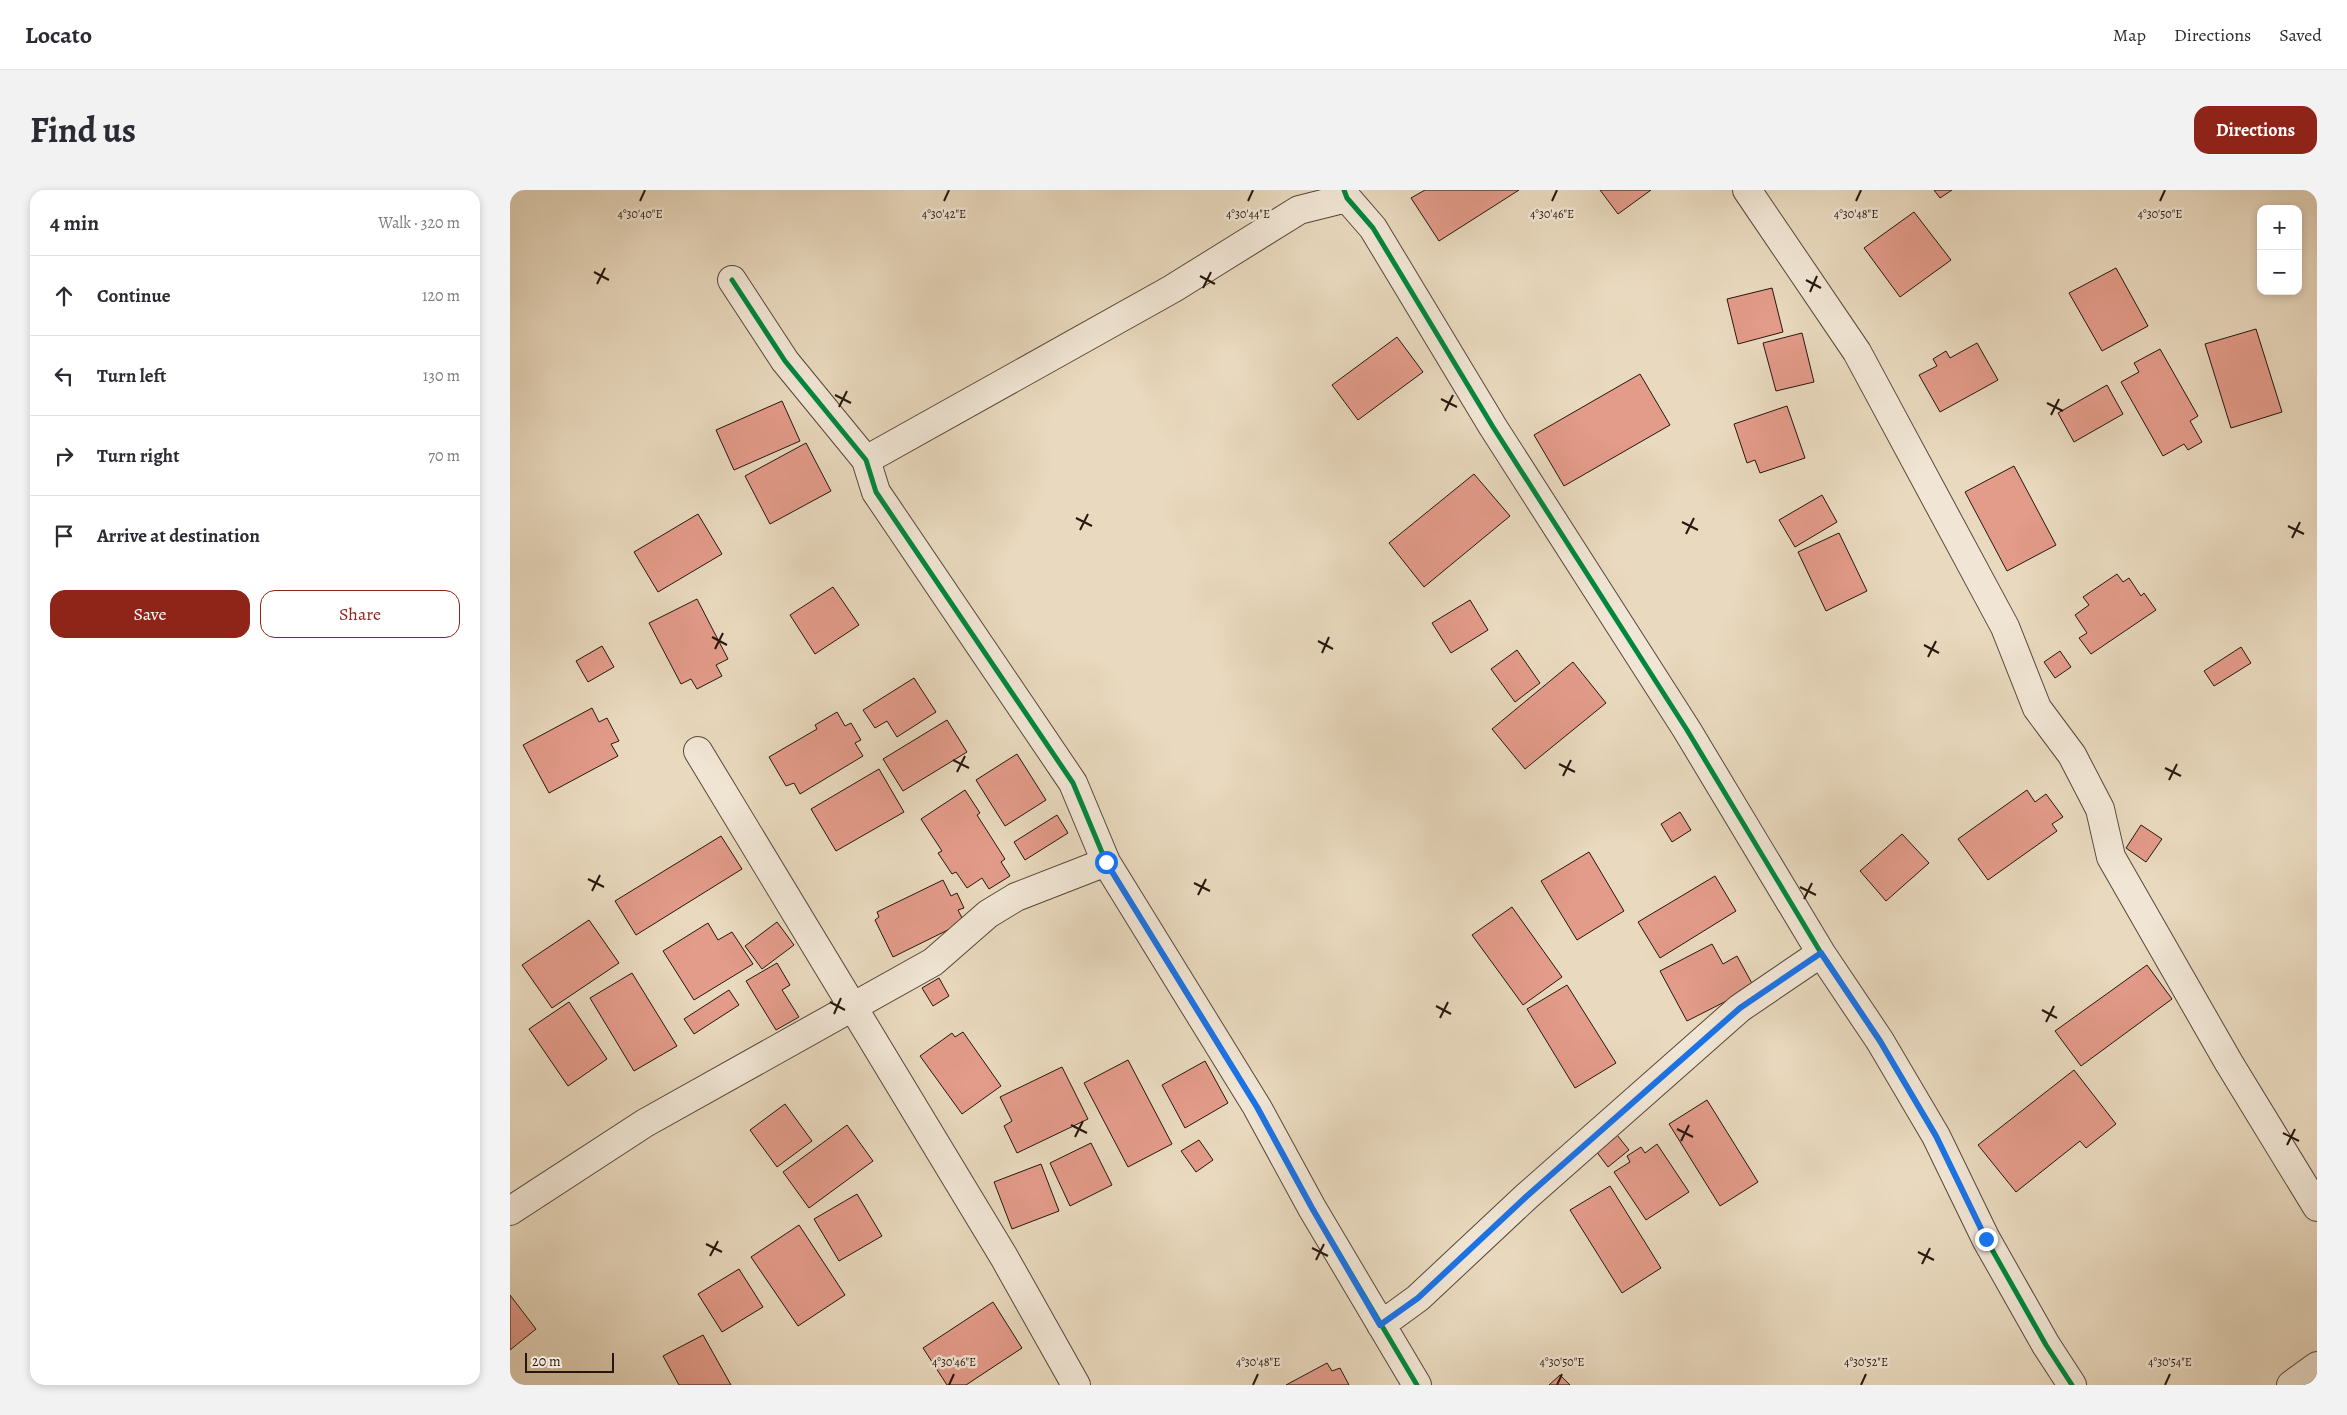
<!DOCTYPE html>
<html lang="en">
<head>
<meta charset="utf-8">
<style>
	body { margin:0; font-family:Alegreya,serif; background:#f2f2f3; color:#2b2b33 }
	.controls { position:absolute; right:15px; top:15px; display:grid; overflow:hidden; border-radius:10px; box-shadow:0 2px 8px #0003 }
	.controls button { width:45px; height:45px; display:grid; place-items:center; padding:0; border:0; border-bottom:1px solid #e1e1e2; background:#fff; color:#2b2b33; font:25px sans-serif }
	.scale { position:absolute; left:15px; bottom:12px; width:89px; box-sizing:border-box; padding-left:5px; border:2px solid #26160c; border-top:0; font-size:14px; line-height:18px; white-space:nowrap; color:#26160c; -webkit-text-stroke:4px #f1e6d5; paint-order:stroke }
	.stop { position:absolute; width:15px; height:15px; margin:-11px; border:4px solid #1a73e8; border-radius:50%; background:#fff }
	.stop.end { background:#1a73e8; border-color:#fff; box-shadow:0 1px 5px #0008 }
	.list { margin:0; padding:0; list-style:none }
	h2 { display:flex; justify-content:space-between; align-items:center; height:65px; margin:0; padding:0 20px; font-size:21px }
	h2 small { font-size:16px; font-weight:400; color:#7c7c81 }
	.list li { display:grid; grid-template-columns:32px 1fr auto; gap:15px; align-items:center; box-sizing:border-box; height:80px; padding:0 20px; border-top:1px solid #e1e1e2 }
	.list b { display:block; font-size:19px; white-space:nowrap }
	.list em { font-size:16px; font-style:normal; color:#7c7c81 }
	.actions { display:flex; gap:10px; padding:15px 20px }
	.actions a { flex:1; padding:11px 0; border:1px solid #8f2418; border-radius:15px; text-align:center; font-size:18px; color:#8f2418 }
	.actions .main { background:#8f2418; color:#fff }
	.icon { flex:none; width:28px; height:28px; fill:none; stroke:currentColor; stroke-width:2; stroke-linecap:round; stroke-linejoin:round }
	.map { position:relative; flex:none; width:1807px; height:1195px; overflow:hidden; border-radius:15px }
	header { display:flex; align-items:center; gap:30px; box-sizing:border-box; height:70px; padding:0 25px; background:#fff; border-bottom:1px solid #e1e1e2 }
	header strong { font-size:24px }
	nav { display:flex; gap:28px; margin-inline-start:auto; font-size:18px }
	.intro { display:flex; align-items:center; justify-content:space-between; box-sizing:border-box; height:120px; padding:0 30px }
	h1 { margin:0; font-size:35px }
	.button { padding:12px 22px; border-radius:15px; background:#8f2418; color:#fff; font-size:18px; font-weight:700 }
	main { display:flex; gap:30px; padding:0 30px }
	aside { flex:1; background:#fff; border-radius:15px; box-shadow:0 2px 8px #0003 }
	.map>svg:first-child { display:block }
	.building { fill:#e39b8a; stroke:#26160c }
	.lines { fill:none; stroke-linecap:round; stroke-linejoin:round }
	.minor-casing { stroke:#574738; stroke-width:30 }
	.minor { stroke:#f1e6d5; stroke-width:28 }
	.cycleway-casing { stroke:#f1e6d5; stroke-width:8 }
	.cycleway { stroke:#00873e; stroke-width:5 }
	.route { stroke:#1a73e8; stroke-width:6 }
	.ticks { fill:none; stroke:#26160c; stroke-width:2 }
	.ticks-label { font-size:12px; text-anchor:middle; fill:#26160c; stroke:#f1e6d5; stroke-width:5; stroke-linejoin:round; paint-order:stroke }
</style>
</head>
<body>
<header>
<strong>Locato</strong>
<nav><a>Map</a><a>Directions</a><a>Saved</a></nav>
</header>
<div class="intro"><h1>Find us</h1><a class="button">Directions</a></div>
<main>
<aside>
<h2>4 min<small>Walk · 320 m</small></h2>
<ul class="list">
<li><svg class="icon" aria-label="ahead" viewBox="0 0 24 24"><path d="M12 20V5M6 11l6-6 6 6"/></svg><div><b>Continue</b></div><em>120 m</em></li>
<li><svg class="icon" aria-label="left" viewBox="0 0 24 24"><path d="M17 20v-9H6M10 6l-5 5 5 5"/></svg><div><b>Turn left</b></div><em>130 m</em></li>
<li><svg class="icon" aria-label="right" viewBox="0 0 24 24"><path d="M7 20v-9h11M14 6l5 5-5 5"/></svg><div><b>Turn right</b></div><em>70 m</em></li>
<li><svg class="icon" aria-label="arrive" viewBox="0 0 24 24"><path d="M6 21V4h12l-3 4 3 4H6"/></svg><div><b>Arrive at destination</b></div></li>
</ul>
<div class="actions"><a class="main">Save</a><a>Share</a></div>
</aside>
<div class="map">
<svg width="1807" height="1195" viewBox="0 0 1807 1195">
	<rect width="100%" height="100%" fill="#e9d9be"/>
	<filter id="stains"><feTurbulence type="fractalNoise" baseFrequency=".004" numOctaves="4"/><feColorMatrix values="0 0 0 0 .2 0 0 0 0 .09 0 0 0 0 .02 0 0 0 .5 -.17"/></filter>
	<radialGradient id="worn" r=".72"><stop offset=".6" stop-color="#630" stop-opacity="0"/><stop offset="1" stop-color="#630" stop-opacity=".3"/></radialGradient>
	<path class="building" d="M915,0H1009L929,51L901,8Z
		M1090,0H1141L1108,24Z
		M1424,0H1442L1430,8Z
		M1404,22L1441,70L1390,107L1354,58Z
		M1606,78L1638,136L1592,161L1559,103Z
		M1262,98L1273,142L1228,154L1217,109Z
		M1746,139L1772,222L1721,238L1695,154Z
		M1292,143L1304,192L1266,201L1253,153Z
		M887,147L913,182L848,230L822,195Z
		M1467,153L1488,190L1430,222L1409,185L1427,176L1423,169L1436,161L1440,168Z
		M1650,159L1688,226L1680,231L1692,252L1678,260L1674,254L1653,266L1611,192L1629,182L1624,173Z
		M1130,184L1160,235L1054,296L1024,245Z
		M1597,195L1613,224L1564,252L1548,223Z
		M272,211L290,251L224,280L206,240Z
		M1277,216L1295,268L1250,283L1245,270L1237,273L1224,234Z
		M296,253L321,301L260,334L235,286Z
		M1504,276L1546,355L1497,381L1455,302Z
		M964,284L1000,326L914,397L879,353Z
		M1312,305L1327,332L1285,357L1269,330Z
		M188,324L212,364L148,402L124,362Z
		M1329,343L1357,401L1316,421L1288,362Z
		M1607,384L1613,392L1619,388L1631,406L1634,403L1646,420L1581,464L1569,448L1577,443L1565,425L1579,415L1573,407Z
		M323,397L349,435L305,464L280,425Z
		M187,409L218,469L206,475L212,486L187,499L181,489L171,494L139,433Z
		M960,410L978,440L941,463L922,433Z
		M92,456L104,477L78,492L66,471Z
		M1731,457L1741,473L1704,496L1694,481Z
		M1007,460L1030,493L1005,512L981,479Z
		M1550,461L1561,477L1545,488L1534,472Z
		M1063,472L1096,513L1015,579L982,539Z
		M404,488L426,522L387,547L377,531L365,538L353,520Z
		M82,518L89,532L97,528L109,551L101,554L108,566L39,603L13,555Z
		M327,522L335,536L341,533L351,550L345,553L353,566L290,604L284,593L276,596L259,567L307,539L305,535Z
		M437,530L457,562L393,601L373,569Z
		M507,564L536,610L495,636L466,590Z
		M369,579L394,622L326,661L301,619Z
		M455,600L470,623L467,625L495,669L491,672L500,686L479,699L472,688L457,698L446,682L442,684L428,663L432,661L411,629Z
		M1517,600L1525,612L1536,604L1553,627L1542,634L1547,641L1478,690L1448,649Z
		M1170,622L1181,640L1162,652L1151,634Z
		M547,625L558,643L515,670L504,652Z
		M1631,635L1652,649L1636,672L1616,658Z
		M1392,644L1419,673L1376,711L1350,681Z
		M211,646L232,679L126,745L105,711Z
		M1079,662L1114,721L1067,750L1031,691Z
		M1205,686L1226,721L1150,768L1128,732Z
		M433,690L441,706L447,703L454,718L448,720L454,732L383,767L365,730L369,727L367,722Z
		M1002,717L1052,787L1013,815L962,745Z
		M79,730L109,773L42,818L12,775Z
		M267,732L284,755L252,779L235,756Z
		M198,733L208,750L222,742L243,774L184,810L153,761Z
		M1202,754L1213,774L1227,766L1244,797L1177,831L1150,781Z
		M267,773L280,795L272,800L289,827L266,840L236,791Z
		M1637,775L1662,809L1571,876L1545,841Z
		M122,783L167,856L124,881L80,808Z
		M429,788L439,806L423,816L412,798Z
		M1057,795L1106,873L1065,898L1017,819Z
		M219,800L229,815L184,844L174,829Z
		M59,812L97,869L58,896L19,839Z
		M453,842L491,896L452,924L410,866L442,843L445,847Z
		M618,870L662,954L618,977L574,893Z
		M695,871L718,913L675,938L652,895Z
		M552,877L578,929L507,963L494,936L502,931L490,907Z
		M1564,880L1606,934L1576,958L1570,951L1506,1002L1468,955Z
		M1197,910L1248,992L1210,1016L1159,934Z
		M275,914L302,951L267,977L240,940Z
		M337,935L363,971L299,1018L273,982Z
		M1107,945L1119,960L1098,977L1086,961Z
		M689,950L703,970L686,982L671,961Z
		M581,953L602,995L560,1016L540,973Z
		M1147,954L1179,1002L1136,1030L1104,982L1120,972L1117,966L1131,957L1135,963Z
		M531,974L549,1021L502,1039L484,992Z
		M1100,996L1151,1078L1112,1103L1060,1020Z
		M347,1004L372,1046L329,1071L304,1029Z
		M289,1035L335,1105L288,1136L241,1067Z
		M229,1079L253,1117L212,1142L188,1104Z
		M0,1105L26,1139L0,1160Z
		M483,1112L512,1158L456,1195H437L413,1158Z
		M193,1145L221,1195H169L153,1166Z
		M817,1173L822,1181L830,1178L839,1195H776Z
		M1050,1185L1060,1195H1039Z"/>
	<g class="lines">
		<g class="minor-casing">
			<path id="minor" d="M834,0L837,8L863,38L983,237L1177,540L1311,763L1370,851L1426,946L1476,1049L1536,1155L1562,1195
				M1237,0L1347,162L1495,437L1527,518L1562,565L1590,619L1601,667L1719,873L1807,1017
				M222,90L275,171L356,270L366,302L563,593L596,672L747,917L802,1018L907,1195
				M356,270L662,99L789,20L837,8
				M188,561L494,1067L566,1195
				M0,1021L135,933L423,772L478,724L506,707L596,672
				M871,1135L908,1108L1017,1006L1230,818L1311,763
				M1781,1195L1807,1176"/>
		</g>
		<use href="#minor" class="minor"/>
		<g class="cycleway-casing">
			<path id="cycleway" d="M834,0L837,8L863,38L983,237L1177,540L1311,763L1370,851L1426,946L1476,1049L1536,1155L1562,1195
				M222,90L275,171L356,270L366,302L563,593L596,672L747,917L802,1018L907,1195"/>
		</g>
		<use href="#cycleway" class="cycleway"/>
	</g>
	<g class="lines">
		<path class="route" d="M596,672L747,917L802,1018L870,1135L908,1108L1017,1006L1230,818L1311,763L1370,851L1426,946L1476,1049"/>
	</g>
	<path class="ticks" d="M130,11L135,0M434,11L439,0M738,11L743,0M1042,11L1047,0M1346,11L1351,0M1650,11L1655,0M84,82L99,90M690,86L705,94M1296,90L1311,98M87,94L95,78M693,98L701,82M1300,102L1307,86M325,205L341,213M931,209L947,217M1537,213L1553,221M329,217L337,201M935,221L943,205M1541,225L1549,209M566,328L582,336M1172,332L1188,340M1778,336L1794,344M570,340L578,324M1176,344L1184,328M1782,348L1790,332M202,447L217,455M808,451L823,459M1414,455L1429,463M205,459L213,443M812,463L819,447M1418,467L1426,451M443,570L459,578M1049,574L1065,582M1655,578L1671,586M447,582L455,566M1053,586L1061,570M1659,590L1667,574M78,689L94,697M684,693L700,701M1290,697L1306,705M82,701L90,685M688,705L696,689M1294,709L1302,693M320,812L335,820M926,816L941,824M1532,820L1547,828M324,824L331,808M930,828L938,812M1536,832L1544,816M561,935L577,943M1167,939L1183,947M1773,943L1789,951M565,947L573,931M1171,951L1179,935M1777,955L1785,939M196,1054L212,1062M802,1058L818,1066M1408,1062L1424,1070M200,1066L208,1051M806,1070L814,1054M1412,1074L1420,1058M439,1195L444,1184M743,1195L748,1184M1047,1195L1052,1184M1351,1195L1356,1184M1655,1195L1660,1184"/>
	<g class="ticks-label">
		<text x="130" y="28">4°30'40"E</text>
		<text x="434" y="28">4°30'42"E</text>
		<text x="738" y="28">4°30'44"E</text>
		<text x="1042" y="28">4°30'46"E</text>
		<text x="1346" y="28">4°30'48"E</text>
		<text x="1650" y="28">4°30'50"E</text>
		<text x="444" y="1176">4°30'46"E</text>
		<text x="748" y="1176">4°30'48"E</text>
		<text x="1052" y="1176">4°30'50"E</text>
		<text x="1356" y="1176">4°30'52"E</text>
		<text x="1660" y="1176">4°30'54"E</text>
	</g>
	<rect width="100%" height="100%" filter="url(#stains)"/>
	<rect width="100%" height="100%" fill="url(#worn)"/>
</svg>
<div class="controls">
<button>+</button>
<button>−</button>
</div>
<div class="scale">20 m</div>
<div class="stop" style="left:596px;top:672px"></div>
<div class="stop end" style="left:1476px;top:1049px"></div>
</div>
</main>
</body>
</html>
